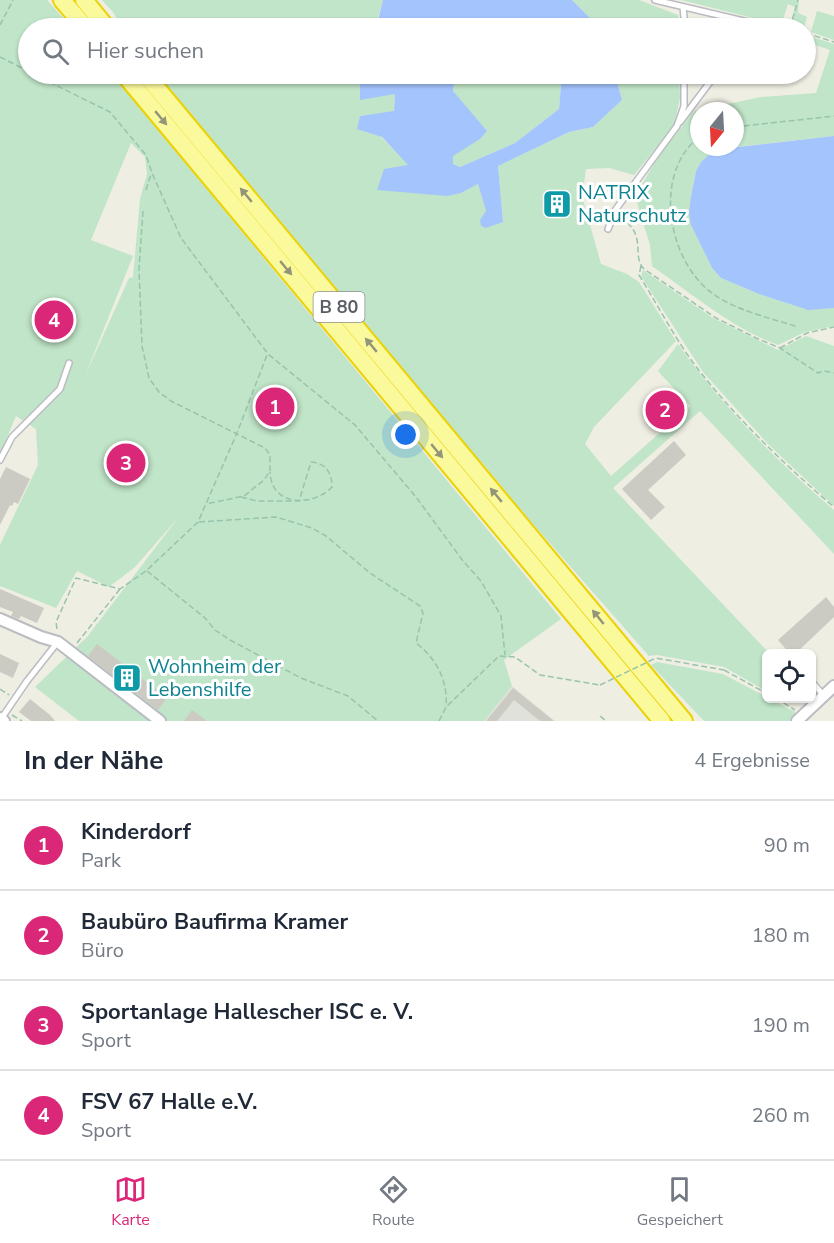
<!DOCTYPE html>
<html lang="de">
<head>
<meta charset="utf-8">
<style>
	body { margin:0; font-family:"Nunito Sans",sans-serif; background:#f2f2f3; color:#1f2937 }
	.controls { position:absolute; right:18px; bottom:18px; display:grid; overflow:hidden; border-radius:9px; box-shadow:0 2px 4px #0004 }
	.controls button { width:54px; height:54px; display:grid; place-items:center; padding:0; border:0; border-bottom:2px solid #e0e1e3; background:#fff; color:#1f2937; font:30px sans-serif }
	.compass { position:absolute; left:690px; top:102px; width:54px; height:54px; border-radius:50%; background:#fff; box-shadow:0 2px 4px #0004; rotate:198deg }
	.you { position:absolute; left:406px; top:435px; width:21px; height:21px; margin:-15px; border:4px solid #fff; border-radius:50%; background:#1a73e8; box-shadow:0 0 0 9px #1a73e833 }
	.badge { display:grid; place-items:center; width:39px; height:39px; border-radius:50%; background:#db2777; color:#fff; font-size:20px; font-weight:700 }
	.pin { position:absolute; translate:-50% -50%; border:3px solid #fff; box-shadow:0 2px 6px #0006 }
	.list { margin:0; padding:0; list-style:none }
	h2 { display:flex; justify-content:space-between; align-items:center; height:78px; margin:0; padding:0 24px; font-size:26px }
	h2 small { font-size:20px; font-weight:400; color:#747a83 }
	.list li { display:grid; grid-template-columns:39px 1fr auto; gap:18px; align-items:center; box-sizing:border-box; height:90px; padding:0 24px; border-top:2px solid #e0e1e3 }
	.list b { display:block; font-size:22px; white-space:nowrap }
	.list p { margin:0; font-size:20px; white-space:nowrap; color:#747a83 }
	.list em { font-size:20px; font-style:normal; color:#747a83 }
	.icon { flex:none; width:33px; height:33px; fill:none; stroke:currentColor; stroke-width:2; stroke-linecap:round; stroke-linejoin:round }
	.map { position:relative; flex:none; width:834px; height:721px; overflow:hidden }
	.search { position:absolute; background:#fff; box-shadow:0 2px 4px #0004; left:18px; right:18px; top:18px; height:66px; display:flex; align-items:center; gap:15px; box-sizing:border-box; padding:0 21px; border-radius:33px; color:#747a83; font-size:22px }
	.sheet { height:438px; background:#fff }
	nav { display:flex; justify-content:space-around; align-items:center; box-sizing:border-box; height:84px; border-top:2px solid #e0e1e3; background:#fff; font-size:16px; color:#747a83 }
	nav a { display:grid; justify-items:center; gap:3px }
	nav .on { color:#db2777 }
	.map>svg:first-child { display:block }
	.industrial { fill:#e1e1db }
	.green { fill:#c0e5c8; fill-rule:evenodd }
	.water { fill:#a4c4fd }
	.building { fill:#cbcac3 }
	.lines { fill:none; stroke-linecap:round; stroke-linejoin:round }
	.service-casing { stroke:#bbbcc2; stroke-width:8 }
	.minor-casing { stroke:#bbbcc2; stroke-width:14 }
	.trunk-casing { stroke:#ecd205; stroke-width:20 }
	.path { stroke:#98c3ad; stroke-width:1.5; stroke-dasharray:6 3; stroke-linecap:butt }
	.service { stroke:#fff; stroke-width:5 }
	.minor { stroke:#fff; stroke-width:10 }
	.trunk { stroke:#faf99c; stroke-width:16 }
	.path-bridge { stroke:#98c3ad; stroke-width:1.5; stroke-dasharray:6 3; stroke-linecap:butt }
	.oneway { fill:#939478 }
	.labels { text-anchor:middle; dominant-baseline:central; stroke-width:6; stroke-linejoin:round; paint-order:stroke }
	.shield { fill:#fff; stroke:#8c8e92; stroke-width:1.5 }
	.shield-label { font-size:18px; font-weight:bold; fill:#5b5d64 }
	.culture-label { font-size:20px; fill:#0d838f; stroke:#fff; text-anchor:start }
</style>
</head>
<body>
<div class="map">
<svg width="834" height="721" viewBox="0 0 834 721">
	<rect width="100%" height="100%" fill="#eeeee3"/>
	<path class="industrial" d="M512,686L555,721H484Z"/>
	<path class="green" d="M0,0H47L72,28H28V74H112L561,619L504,660L512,686L484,721H79L35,687L87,637L178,518L135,567L109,587L77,571L56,608L0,586V545L38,465L36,429L16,416L0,454ZM131,143L145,157L147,174L140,199L133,277L129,278L85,376L133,256L91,240Z
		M102,0H383L375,28H122L113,12Z
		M572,0H639L678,15L679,28H597L592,20Z
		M681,0H799L798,13L807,17L804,28L790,26L795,7L788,4L781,25Z
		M817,11L834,16V40L811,32Z
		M806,35L834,44V136L735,147V111H699V147H734L720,149L701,162L696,171L691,196V225L712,268L721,278L759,294L805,309L834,308V326L805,332L778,345C732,328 692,294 652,266L650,245L635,196L660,154L694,111L761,97L816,93L830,50L806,42Z
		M155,74H363L360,82L395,94L394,112L360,116L409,165L461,193L478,184L486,211L503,222L498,166L569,132L593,127L622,100L615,74H679L680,98L674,126L634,175L609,168L586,169L582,196L601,264L627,274L639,282L676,341L594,427L585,444L611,476L690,406L658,371L678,344C722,406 776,461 834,510V554L700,411L613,488L769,653L766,654V691L724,667L657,655L649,656L526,516L485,466L451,430Z
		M463,74H562L559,109L515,143L460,167L453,164L452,156L480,139L453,91L455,78Z
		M643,270L713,318L778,350L806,336L834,346V506L768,444L703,372L641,276Z
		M657,662L723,674L795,712L794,716L789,721H704L651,665Z"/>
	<path class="water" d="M383,0H572L592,20L597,28H376Z
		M363,74H463L455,78L453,91L487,131L480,139L453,156V164L460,167L515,143L559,109L562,74H615L622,100L593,127L569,132L498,166L503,222L486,228L481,226L480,220L486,211L478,184L461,193L447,196L377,190L384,169L408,165L382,137L357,129L360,116L394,111L395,94L360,100V82Z
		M834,136V308L808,310L759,294L721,278L712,268L691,225L689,213L691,196L696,171L701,162L710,154L720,149Z"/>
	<path class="building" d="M669,401L675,408L661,420L655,413Z
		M674,441L686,455L648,490L665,507L651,520L622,489Z
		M6,467L30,479L18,504L14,502L12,506L10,505L0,525V479Z
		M0,589L44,608L37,623L21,616L19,619L11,616L13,612L0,607Z
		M826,597L834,607V617L795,654H790L778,640Z
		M97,644L167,698L158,710L88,656Z
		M0,654L19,663L13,678L0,672Z
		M513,688L554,721H540L514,700L497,721H486Z
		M30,699L50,715L55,721H31L19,712Z
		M192,710L207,721H184Z"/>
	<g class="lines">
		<g class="service-casing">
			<path id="service" d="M655,0L748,22
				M683,7L685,28
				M744,28L748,22L777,28
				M680,122L716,74
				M608,229L616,209L677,126L684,106V74
				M0,460L12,437L60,389L69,363
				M812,682L824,696
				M1,719L27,681L57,643"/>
		</g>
		<g class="minor-casing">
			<path id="minor" d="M0,619L41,637L58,642L160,721
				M0,718L4,721
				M797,721L834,686"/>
		</g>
		<g class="trunk-casing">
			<path id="trunk" d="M62,0L86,28
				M84,0L107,28
				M124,74L662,721
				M145,74L684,721"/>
		</g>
		<path class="path" d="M0,25L13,0
			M790,28L798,0
			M806,33L834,42
			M0,57L28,71
			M33,74L110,112L146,155L152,173L181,238L268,354L355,425L416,497L463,561L481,581L501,616L505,655
			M735,127L834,116
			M699,137C652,174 668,261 712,293C736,311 771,318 798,327
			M146,190L151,174
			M143,211L139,269L142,346L149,378L159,392L171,401L265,448L270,455V471L264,480L244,496L206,504
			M621,216C626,221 634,228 636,236C640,247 635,260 644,269L716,318L756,338L780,348L818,373L824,371L834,373
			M641,266L639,275C659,307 677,343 701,373C740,422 786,466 834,507
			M780,348L807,333L834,327
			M241,497L257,501H299L311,462C326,463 332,473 332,487C313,507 271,507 270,472
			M199,522L276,517L312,528L326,536L370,573L420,606L423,613L416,643C437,659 448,681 446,707
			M147,571L205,618L215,630L230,640L301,678L348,696L378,721
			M57,629L56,622L76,578L120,589L146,571L198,522L237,433L267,355
			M77,643L120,589
			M724,670L766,693
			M0,689L9,695
			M776,698L795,710
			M12,715L22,721
			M600,716L606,721
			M439,721L446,707L499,656L515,657L540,675L600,685"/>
		<use href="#service" class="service"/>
		<use href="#minor" class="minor"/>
		<use href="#trunk" class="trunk"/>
		<path class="path-bridge" d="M600,685L656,658L724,670"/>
	</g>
	<defs><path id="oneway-solid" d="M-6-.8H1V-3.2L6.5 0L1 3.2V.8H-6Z" transform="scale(1.5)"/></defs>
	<g class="oneway">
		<use href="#oneway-solid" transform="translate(161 118) rotate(50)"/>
		<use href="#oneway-solid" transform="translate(246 195) rotate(-130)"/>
		<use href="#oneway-solid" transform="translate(286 268) rotate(50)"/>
		<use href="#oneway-solid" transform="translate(371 345) rotate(-130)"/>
		<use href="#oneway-solid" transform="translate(437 451) rotate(50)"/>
		<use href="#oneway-solid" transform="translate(496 495) rotate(-130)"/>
		<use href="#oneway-solid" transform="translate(598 617) rotate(-129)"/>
	</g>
	<defs>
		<g id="building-square" transform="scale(1.5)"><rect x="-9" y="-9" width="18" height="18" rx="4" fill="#0f9aa8" stroke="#fff"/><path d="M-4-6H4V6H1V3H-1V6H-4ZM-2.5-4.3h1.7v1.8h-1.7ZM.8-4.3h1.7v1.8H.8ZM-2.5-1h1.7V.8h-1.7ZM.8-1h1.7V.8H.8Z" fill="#fff"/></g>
	</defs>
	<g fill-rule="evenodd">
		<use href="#building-square" x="557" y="204"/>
		<use href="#building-square" x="127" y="678"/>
	</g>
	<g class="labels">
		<rect class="shield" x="313.5" y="292" width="51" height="30" rx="4.5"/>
		<g class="shield-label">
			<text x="339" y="307">B 80</text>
		</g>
		<g class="culture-label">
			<text x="578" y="192">NATRIX<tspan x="578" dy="23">Naturschutz</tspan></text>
			<text x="148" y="666">Wohnheim der<tspan x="148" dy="23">Lebenshilfe</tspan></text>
		</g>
	</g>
</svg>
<div class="controls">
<button><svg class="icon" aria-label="locate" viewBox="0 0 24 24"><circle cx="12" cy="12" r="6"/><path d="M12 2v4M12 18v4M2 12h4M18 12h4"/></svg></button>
</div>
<svg class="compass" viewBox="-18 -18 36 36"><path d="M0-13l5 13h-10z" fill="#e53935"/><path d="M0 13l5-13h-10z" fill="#747a83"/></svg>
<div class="you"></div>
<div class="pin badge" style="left:275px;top:407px">1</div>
<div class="pin badge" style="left:665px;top:410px">2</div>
<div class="pin badge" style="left:126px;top:463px">3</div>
<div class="pin badge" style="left:54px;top:320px">4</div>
<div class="search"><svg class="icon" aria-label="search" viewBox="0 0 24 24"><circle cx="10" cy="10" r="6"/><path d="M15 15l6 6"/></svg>Hier suchen</div>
</div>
<section class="sheet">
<h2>In der Nähe<small>4 Ergebnisse</small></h2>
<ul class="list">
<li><span class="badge">1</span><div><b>Kinderdorf</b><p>Park</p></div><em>90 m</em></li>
<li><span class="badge">2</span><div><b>Baubüro Baufirma Kramer</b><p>Büro</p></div><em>180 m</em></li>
<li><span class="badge">3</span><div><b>Sportanlage Hallescher ISC e. V.</b><p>Sport</p></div><em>190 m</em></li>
<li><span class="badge">4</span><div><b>FSV 67 Halle e.V.</b><p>Sport</p></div><em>260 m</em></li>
</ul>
</section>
<nav>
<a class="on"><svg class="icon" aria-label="map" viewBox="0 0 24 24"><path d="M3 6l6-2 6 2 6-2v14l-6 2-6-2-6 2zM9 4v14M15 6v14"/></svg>Karte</a>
<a><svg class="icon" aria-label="directions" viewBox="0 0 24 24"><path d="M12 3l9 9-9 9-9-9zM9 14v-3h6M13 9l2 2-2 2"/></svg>Route</a>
<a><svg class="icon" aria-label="saved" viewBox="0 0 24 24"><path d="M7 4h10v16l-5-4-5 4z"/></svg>Gespeichert</a>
</nav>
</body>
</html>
